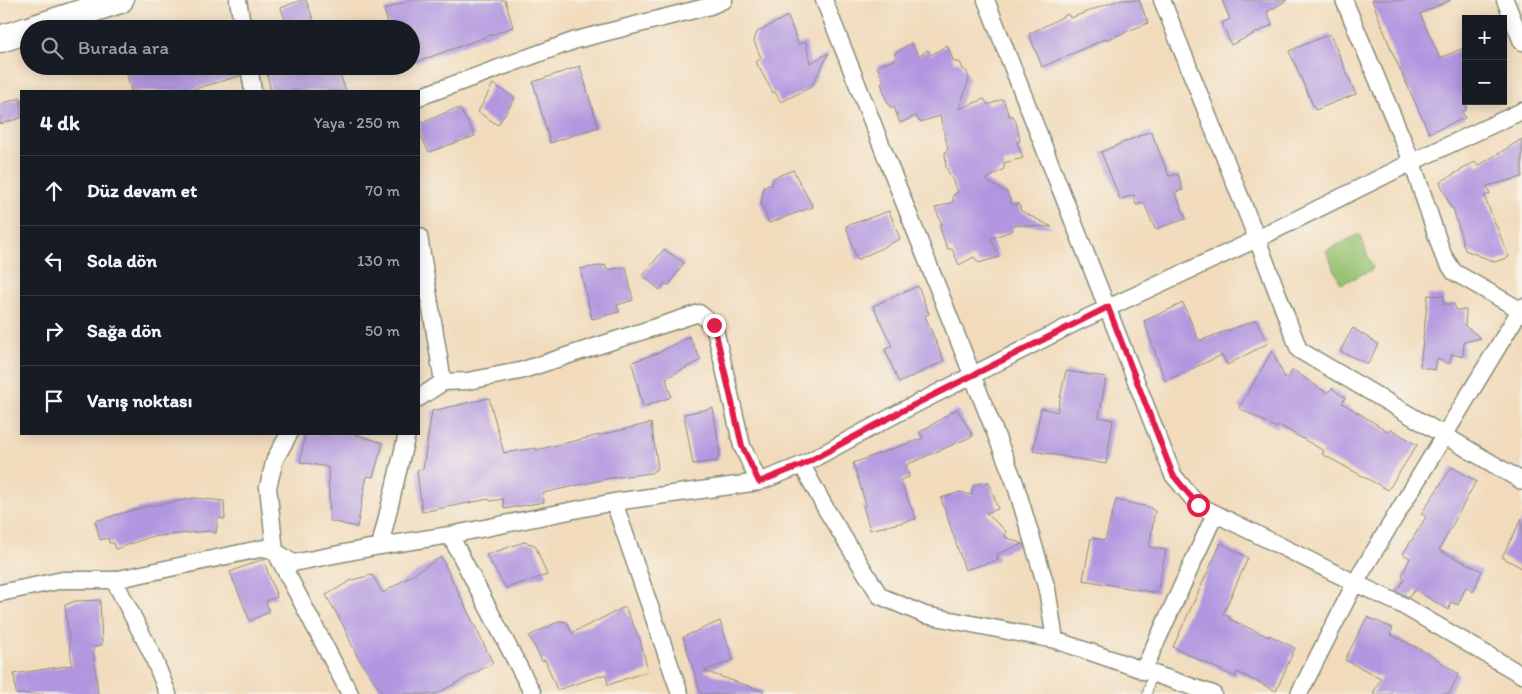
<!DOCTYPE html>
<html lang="tr">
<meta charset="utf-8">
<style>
:root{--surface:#171b24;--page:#20242c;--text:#f1f3f6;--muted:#9ea1a6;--line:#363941}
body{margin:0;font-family:Itim,sans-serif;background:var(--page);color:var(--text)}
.controls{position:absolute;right:15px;top:15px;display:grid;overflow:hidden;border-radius:0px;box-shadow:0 2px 12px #0003}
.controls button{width:45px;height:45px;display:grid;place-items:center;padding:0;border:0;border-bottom:1px solid var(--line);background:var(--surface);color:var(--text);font:25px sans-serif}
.stop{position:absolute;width:15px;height:15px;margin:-11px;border:4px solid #e11d48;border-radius:50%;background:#fff}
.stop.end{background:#e11d48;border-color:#fff;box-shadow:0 1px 5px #0008}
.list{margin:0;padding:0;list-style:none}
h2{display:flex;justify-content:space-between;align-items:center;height:65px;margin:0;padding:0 20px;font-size:21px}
h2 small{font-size:16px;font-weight:400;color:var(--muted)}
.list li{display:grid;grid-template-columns:32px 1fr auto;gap:15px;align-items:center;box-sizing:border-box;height:70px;padding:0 20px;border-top:1px solid var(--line)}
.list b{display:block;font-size:19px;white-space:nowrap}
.list em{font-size:16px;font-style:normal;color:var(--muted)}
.icon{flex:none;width:28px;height:28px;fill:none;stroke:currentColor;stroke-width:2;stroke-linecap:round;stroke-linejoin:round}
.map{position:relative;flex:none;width:1522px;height:694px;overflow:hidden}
.search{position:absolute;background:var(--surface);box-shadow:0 2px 12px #0003;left:20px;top:20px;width:400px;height:55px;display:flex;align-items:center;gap:12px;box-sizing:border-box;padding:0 18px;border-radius:28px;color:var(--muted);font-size:19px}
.panel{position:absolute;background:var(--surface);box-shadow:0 2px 12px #0003;left:20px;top:90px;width:400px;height:345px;border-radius:0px}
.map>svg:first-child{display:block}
.green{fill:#95c270;stroke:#5a8052}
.building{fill:#b297e0}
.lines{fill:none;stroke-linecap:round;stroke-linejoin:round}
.service-casing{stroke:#888c78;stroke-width:10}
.minor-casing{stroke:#888c78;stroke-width:19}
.trunk-casing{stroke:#888c78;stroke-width:29}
.service{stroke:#fff;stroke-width:8}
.minor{stroke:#fff;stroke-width:16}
.trunk{stroke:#fff;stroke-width:26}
.route{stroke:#e11d48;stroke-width:6}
</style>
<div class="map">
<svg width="1522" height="694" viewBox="0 0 1522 694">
<rect width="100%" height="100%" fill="#f7f3e8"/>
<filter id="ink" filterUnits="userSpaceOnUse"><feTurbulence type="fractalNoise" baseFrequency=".02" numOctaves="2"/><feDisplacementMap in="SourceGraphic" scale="10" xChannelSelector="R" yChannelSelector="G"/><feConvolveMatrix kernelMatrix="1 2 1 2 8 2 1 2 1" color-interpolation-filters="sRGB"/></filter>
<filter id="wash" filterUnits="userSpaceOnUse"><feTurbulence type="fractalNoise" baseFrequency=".0096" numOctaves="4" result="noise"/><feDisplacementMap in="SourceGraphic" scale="20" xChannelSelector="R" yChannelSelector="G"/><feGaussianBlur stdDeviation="1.12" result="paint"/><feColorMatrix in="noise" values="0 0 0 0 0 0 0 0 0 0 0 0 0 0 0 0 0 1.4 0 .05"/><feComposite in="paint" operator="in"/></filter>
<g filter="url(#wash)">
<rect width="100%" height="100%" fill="#f1dbbc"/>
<!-- green -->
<path class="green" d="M1359 234 1373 269 1341 284 1326 251Z"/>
<g id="blocks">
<!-- building -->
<path class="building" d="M301 0H306L317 29H288L281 8Z
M410 0H505L513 27 411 64V29H390L384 10Z
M1119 0H1139L1148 23 1106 40 1105 39 1042 67 1029 34 1068 14 1070 18Z
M1222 0H1287L1267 12 1272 25 1231 45 1222 23 1230 19Z
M1372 0H1451L1420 14 1440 58 1466 47V110L1462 111 1465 118 1429 133 1393 54Z
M788 16 798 44 806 42 810 63 829 53 811 87 781 102 775 92 773 93 756 62 761 58 754 41 757 32Z
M1330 34 1356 94 1315 110 1289 51Z
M911 43 919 56 928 50 931 55 947 45 954 62H960L963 69 967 72 969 79 959 109 984 99 988 105 1003 99 1009 116H1013L1016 122 1020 141 1017 142 1023 158 1004 163V169L985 180 1007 193 1012 204H1019L1021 211 1052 227 1013 225 1012 231 991 238 999 257 979 263 974 257 959 265 952 249H948L945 243 939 225 942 224 935 208 953 202V195L958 192 946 167 945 153 948 148 940 116 920 122 916 116 900 123 894 107H890L887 101 881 83 884 82 877 66 895 60V53Z
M125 66H239L240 76 187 91H131Z
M265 66H292L294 72 313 66H337L346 91H271Z
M580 66 598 127 550 143 533 82Z
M493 84 515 98 498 125 478 112Z
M21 98V118L0 124V104Z
M454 109H460L475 136 429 152 419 132V124Z
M1151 131 1169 176 1178 174 1183 190 1175 192 1186 219 1155 229 1144 203 1136 205 1134 195 1120 199 1101 152Z
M1522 139V177L1487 186 1490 194 1484 196 1509 257 1495 262 1465 250 1453 208H1451L1440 182 1475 162 1478 166Z
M793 170 813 207 769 223 761 203 764 186 772 185 773 178Z
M889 211 900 239 857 260 846 226Z
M664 249 684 263 669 285 664 284 660 290 643 276Z
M605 265 607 270 626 267 633 300 617 305 619 312 592 319 580 269Z
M918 286 929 314 925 316 944 361 899 383 885 349 892 346 873 306Z
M1428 295 1444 296 1443 304H1454L1456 310H1466L1465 326 1481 338 1464 342 1463 357 1452 354 1449 364 1437 359 1435 370 1420 367Z
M1183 303 1199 341 1256 320 1268 343 1227 365 1222 355 1165 381 1144 321Z
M1353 328 1378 344 1368 364 1340 351Z
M689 336 701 360 666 378 671 397 643 407 632 362 658 353Z
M1272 351 1286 380 1293 370 1327 393 1332 388 1345 398 1342 403 1389 432 1391 429 1417 445 1388 490 1322 454 1324 451 1279 425 1277 428 1239 408Z
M1066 371 1106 377 1099 417 1113 420 1106 464 1033 451 1041 408 1057 412Z
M489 398 504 453 536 448V450L651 423 658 468 651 473 611 478 543 493 544 502 504 509 503 499 490 501 489 499 422 512 417 470 423 469 432 411Z
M713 408 720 453 717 461 693 464 684 414Z
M957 409 973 436 906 465 909 477 900 480 916 519 870 530 863 506 866 505 853 463 923 438 920 432Z
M305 434H355L383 443 373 477 367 476 357 527 330 521 328 467 300 462Z
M1452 467 1476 481 1439 550 1482 571 1473 592 1466 587 1458 605 1450 602 1449 610 1415 590 1409 597 1396 591 1405 579 1402 576 1410 558 1403 554 1426 517 1421 514Z
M989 482 998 509 986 513 1006 531 1005 537 1023 544 997 554 998 560 965 570 941 498 960 492 971 495 974 484Z
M195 498 224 501 225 519 218 518 216 533 209 531 150 537 116 549 114 543H109L108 538 100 540 95 521 144 507Z
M1116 500 1149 507 1155 511 1149 547 1166 550 1157 593 1083 580 1091 538 1105 540Z
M1522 518V568L1502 557Z
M524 542 535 545 547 575 506 588 486 555Z
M1221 543 1248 558 1223 614 1230 617 1229 619 1269 637V635L1295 648 1276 691 1237 672 1235 677 1173 647Z
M441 557 493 663 436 694H383L357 656 343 625 326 595 352 580 372 575 383 593Z
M263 559 277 597 266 601 269 612 250 621 230 572Z
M100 600 102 645 93 647 98 694H16L14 674 72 665 65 605 75 601Z
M625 607 640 640 648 671 608 685 606 674 557 690 545 660 542 661 529 636 560 621 567 622 572 633Z
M1367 617 1393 628 1390 634 1427 653 1459 674 1449 694H1373L1381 678 1345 660Z
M720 621 733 660 704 671 763 691V694H701L683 637Z"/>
</g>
</g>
<g filter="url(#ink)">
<use href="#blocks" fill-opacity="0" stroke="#888c78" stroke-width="1"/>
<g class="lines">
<!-- service casing -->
<g class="service-casing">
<path id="service" d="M1147 694 1152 674"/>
</g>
<!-- minor casing -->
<g class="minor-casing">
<path id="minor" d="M238 0 243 29
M824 0 1015 483 1047 589 1055 640
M986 0 1173 475 1198 505 1355 583 1299 694
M1162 0 1257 239 1299 350 1522 481
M1344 0 1412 162 1443 255 1454 272 1522 311
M1505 0 1522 42
M249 66 253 91
M419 97 576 40 710 6 724 0
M419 236 443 382
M1522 307 1355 583 1402 605 1522 675
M419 398 443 382 468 381 520 371 699 313 714 325 742 446 759 482
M289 434 275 459 268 487 275 551 350 694
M802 465 827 511 880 596 925 615 1055 640 1213 694
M614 502 680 694
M450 535 533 694
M380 546 407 434
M114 580 152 654 168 694
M0 593 63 580H114L264 548 275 551 293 563 380 546 450 535 614 502 759 482 802 465 902 411 1073 324 1257 239 1412 162 1522 111
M1143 671 1215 514"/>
</g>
<!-- trunk casing -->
<g class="trunk-casing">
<path id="trunk" d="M32 29 120 0
M0 39 29 30"/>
</g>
<!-- service -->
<use href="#service" class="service"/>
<!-- minor -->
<use href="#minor" class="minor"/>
<!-- trunk -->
<use href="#trunk" class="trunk"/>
</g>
</g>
<g class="lines" filter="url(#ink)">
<!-- route -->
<path class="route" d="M714 325 742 446 759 482 802 465 902 411 1108 307 1173 475 1198 505"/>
</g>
</svg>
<div class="controls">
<button>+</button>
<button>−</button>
</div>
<div class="stop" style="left:1198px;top:505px"></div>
<div class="stop end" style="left:714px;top:325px"></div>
<div class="search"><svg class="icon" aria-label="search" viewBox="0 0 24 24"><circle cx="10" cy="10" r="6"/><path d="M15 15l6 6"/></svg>Burada ara</div>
<section class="panel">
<h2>4 dk<small>Yaya · 250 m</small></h2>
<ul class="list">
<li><svg class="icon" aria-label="ahead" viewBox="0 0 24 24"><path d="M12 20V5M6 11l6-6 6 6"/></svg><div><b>Düz devam et</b></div><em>70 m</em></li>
<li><svg class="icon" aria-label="left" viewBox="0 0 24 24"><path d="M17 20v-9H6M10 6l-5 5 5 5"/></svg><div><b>Sola dön</b></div><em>130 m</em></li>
<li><svg class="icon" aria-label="right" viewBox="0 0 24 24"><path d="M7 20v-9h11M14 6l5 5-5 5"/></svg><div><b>Sağa dön</b></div><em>50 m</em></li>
<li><svg class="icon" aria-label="arrive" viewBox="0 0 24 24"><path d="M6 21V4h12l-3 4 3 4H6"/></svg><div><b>Varış noktası</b></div></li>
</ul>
</section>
</div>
